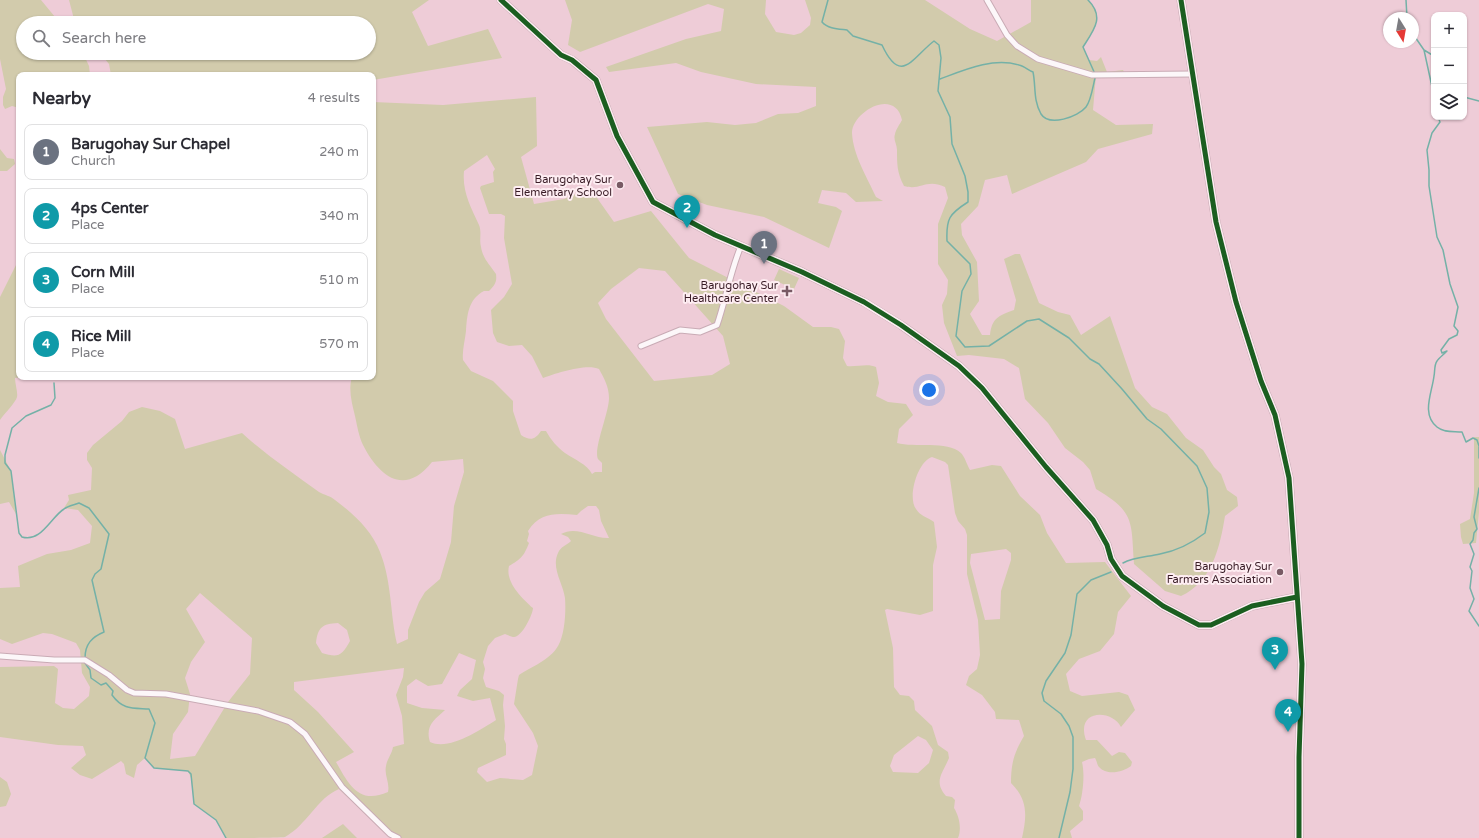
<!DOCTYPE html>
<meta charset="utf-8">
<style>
:root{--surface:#fff;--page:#f7f7f7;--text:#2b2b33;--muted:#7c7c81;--line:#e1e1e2;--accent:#0b8043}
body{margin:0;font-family:"Varela Round",sans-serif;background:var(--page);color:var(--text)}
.controls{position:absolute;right:12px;top:12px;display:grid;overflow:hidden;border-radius:8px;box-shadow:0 1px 3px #0004}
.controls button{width:36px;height:36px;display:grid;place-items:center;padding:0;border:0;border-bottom:1px solid var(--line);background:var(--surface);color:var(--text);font:20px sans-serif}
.compass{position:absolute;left:1383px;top:12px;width:36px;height:36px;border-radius:50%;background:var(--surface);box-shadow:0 1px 3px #0004;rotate:169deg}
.you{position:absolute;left:929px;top:390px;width:14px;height:14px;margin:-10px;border:3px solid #fff;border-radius:50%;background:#1a73e8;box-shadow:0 0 0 6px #1a73e833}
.badge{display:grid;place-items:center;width:26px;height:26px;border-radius:50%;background:var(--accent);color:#fff;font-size:13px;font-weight:700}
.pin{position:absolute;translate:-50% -33px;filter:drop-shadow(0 1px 2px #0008)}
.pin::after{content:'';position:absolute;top:21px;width:14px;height:12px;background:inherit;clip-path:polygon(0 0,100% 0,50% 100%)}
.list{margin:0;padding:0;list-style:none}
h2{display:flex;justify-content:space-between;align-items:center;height:52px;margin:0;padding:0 16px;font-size:17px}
h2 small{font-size:13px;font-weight:400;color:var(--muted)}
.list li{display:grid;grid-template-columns:26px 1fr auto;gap:12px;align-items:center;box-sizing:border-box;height:56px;margin:0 8px 8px;padding:0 8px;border:1px solid var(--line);border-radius:8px}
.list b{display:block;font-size:15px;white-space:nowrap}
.list p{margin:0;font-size:13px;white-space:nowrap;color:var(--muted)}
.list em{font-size:13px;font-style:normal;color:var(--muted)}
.icon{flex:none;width:22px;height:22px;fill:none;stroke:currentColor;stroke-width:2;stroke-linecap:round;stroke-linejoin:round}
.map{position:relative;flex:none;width:1479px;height:838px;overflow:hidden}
.search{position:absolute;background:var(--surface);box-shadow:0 1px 3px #0004;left:16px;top:16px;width:360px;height:44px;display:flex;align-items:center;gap:10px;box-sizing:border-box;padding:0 14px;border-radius:22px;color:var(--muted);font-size:15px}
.panel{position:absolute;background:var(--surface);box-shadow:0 1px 3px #0004;left:16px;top:72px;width:360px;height:308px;border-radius:8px}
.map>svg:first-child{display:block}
.green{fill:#d2cbac;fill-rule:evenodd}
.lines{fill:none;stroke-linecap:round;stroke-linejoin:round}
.stream{stroke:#74b1a7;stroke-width:1.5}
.street-casing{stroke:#c9abb5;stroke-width:7}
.secondary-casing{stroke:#c9abb5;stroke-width:9}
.street{stroke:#fcf7f9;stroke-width:5}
.secondary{stroke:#fcf7f9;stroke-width:7}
.cycleway-casing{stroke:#feedf2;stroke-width:8}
.cycleway{stroke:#1b5e20;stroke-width:5}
.poi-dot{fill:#785a64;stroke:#feedf2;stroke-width:1.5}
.labels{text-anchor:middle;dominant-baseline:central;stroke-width:4;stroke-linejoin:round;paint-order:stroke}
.poi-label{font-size:11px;fill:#391c26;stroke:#feedf2;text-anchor:end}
</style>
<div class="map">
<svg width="1479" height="838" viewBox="0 0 1479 838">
<rect width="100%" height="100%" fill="#eeccd7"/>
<!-- green -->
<path class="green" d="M0 0H41L60 23H23V53H83L89 66 90 75H19V108L12 106 5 109 3 105V97L6 89 0 59Z
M69 0H429L412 12 428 46 488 29 502 58 373 80V75H111L109 64 100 53H369V23H75Z
M565 0H766L765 14 776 32 794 35 801 33 810 25 811 18 805 0H925L970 29 997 41 1031 22V0H1088C1105 17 1094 30 1083 47L1089 60 1097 61 1101 57 1107 72 1123 70 1126 75H1096L1093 110 1116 125 1153 124 1152 134 1098 149 1086 162 1012 194 1007 175 985 180 978 206 961 224 962 235 977 262 979 301 970 314 982 335H990C992 318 998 316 1014 310L1016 300 1004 259 1015 254H1020L1039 303 1058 312 1070 315 1081 335 1110 316 1135 388 1152 407 1167 414 1186 438 1203 450 1214 467 1221 474 1227 490 1237 497 1238 506 1225 516C1220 547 1212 582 1181 596L1165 591 1134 564C1131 521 1135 512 1096 489L1090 470 1083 462 1065 448 1048 423 1025 399 1019 368 1004 359 969 355 957 356 944 323 942 305 947 294 948 280 938 264V224L948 198 945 187C926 178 921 191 904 186 897 173 897 164 897 150 897 144 893 140 895 134 896 129 900 124 902 120 895 87 852 112 852 133 853 155 867 177 876 197L883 201 856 202 846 193 822 190 818 203 836 207 842 211 829 248 764 217 707 205 678 194 647 127 707 122 735 125 756 123 778 114 798 113 816 106V87L756 84 701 72 676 63 609 72 606 67 686 39 721 31 724 9 708 4 580 52 568 45 572 20Z
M536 97 537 146 521 157 534 204 564 199 590 188 614 222 651 211 689 258 784 306 813 327H831L839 329 845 341 843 358 847 366C857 367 868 363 876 367L879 383 876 396 888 402 906 404 913 415 899 429 897 443C914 448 947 440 961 453 965 457 967 465 970 470L992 465 1001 466 1020 496 1040 515 1047 533 1066 563 1105 562 1131 596 1118 612 1114 634 1100 651 1079 659 1066 674 1070 691 1082 696 1119 692 1128 695 1135 710 1121 727C1112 709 1075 709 1086 740H1097L1112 756 1119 752 1125 753 1132 762 1131 766C1123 772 1107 776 1099 767 1097 765 1097 761 1095 758L1089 759 1082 762C1085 774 1083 795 1079 806L1083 811V820L1070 831 1072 838H1022C1027 816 1028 800 1011 783 1011 763 1014 753 1024 736L1019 720 996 719 995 712 982 695 966 685 969 676 977 669 980 655 978 620 967 574V535L965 529 958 521 955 513 948 465 945 462 932 457C918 461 907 497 916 509 920 516 927 517 934 522L937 547 933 565V611L920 615 887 609 885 610 893 648 894 687 900 695 909 696 914 701 915 710 932 726 938 745 948 752 949 758C943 773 933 781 946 796L952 797 955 800 954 808C959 816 962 828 958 838H391L339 789C317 798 307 825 285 837 278 838 236 838 226 838L216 820 194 804 191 778 188 771 154 768 145 758 137 765 134 778 126 774 124 764 121 761 92 779 80 775 71 768 86 755 83 746 58 745 0 737V667L54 666 58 669 55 703 63 708 74 709 89 696 90 687 82 673 80 650 76 643 52 634 43 633 12 644 0 639V588L20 587 18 566 47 554 71 550 90 543 92 526 78 510 64 508 69 500 68 495 91 490 92 468 87 460V453L93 445 122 421 129 412 142 407 160 411 175 419 185 449 242 433C266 455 293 473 319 492 324 495 331 496 335 500 354 514 372 531 380 552 392 582 390 614 397 644L408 639V630L419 602 425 592 440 579 451 542 454 506 464 472 463 459 432 462C405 496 380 478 363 445 359 437 357 425 355 416 352 403 348 390 352 377H373V102L443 105ZM487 155 495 169 493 172 494 182 481 186 480 188 489 214H501L505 216 504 238 512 284 504 297 491 310 493 333 497 342 509 346 522 345 532 356 543 378C556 373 587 363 599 369 604 378 609 387 609 398 609 413 593 449 598 459 599 460 601 462 602 463V472H595L592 474C587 464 575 460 565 453 557 447 551 440 546 431H541C535 440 530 441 521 435L513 411V401L493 381 471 371 463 360C462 350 465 341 466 331 467 316 468 299 484 291H489C495 285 497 282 496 274 490 265 483 259 481 247 479 240 482 232 479 225 471 207 462 192 464 171ZM639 268 665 271 723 336 730 364 712 375 654 381 606 319 598 303 611 289ZM588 506H596L599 510 601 521 609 538C593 539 577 525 561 534L568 537 571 541C567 545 560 547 558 553 551 568 563 583 565 598 566 611 565 634 558 646 550 660 531 667 519 675L518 679 514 704 533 733 538 746 532 775 523 780 500 778 487 782 477 772 478 768 506 755V744L504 739 505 726 503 705 504 695 499 691 486 687 483 678 485 669 483 662 488 646 495 638 505 634C508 635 512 637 514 637 522 637 533 614 533 608 522 598 505 582 509 566 521 559 524 556 529 543L527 541 529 534 528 531C540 512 557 513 577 515L581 511ZM1006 549 1011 553V560L1001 591 1000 619 985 620 970 563 971 554ZM200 593 252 638 250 674 228 702 195 756 170 759 173 734 188 712 190 694 185 678 191 662 205 642 186 609ZM338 623 347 630 350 641C342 656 338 658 322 653L316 643C318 627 322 624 338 623ZM459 653 476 660 472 679 460 690 457 696 473 701 490 698 496 720C480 730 449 751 430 742 425 726 434 720 445 710L422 708 407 703V686L416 679 428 686 442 684ZM404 668 403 677 396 695 402 716 404 744 393 747C392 754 387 759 386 766 384 775 390 783 388 792 359 805 349 785 336 762L354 752 318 712 294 690V682ZM918 736 926 740 933 750 929 763 918 773 893 772 890 766 894 755Z
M0 149 7 158 14 159 15 164 7 171H0Z
M19 259V377H23L15 378C15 384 18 392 17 397 16 402 4 414 0 420V297Z
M779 269 799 278 794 289 774 280Z
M1474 437H1479V512L1476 543 1463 544 1461 537 1460 524 1470 519 1474 493Z
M0 450 11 471 16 514 9 502 0 504Z
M0 777 7 782 11 794 6 806 0 807Z
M343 824 357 838H322Z"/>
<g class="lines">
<!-- stream -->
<path class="stream" d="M828 0 822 22C828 29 839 29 847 30L853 36 882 45C901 86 912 58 934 41L939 45 941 58 938 91 950 117 952 144 965 176 968 192V202C949 214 946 219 947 241L970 264 971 274 962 291 956 336 965 347 989 346 1027 321 1039 319 1069 338 1090 359 1099 364 1122 389 1147 419 1161 429 1197 466 1207 488 1209 512 1205 533C1192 543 1176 551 1160 554 1148 557 1134 557 1123 563
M1088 0C1105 17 1094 30 1083 47L1095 74
M1406 0 1407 18
M1413 34 1424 50 1434 96
M1424 50 1434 56
M940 79C964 70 993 57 1019 65 1024 66 1028 70 1033 72 1036 86 1033 100 1041 114 1049 127 1078 117 1086 107 1091 101 1093 86 1095 78
M1464 97 1479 101
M1438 117 1440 122 1432 133 1427 150 1429 170V186L1437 237 1443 250 1450 284 1458 307 1454 326 1458 331 1457 335 1449 339 1441 350 1442 353 1447 351
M1446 352C1443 355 1439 358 1437 361 1434 365 1435 372 1434 376 1432 393 1421 414 1437 427 1444 433 1454 431 1462 432L1466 442 1473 438 1477 440 1479 446
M54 383 55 398 51 405 26 416 12 428 5 455V463L11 471 19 533 22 537C41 543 51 517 64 509 68 506 74 505 79 503L89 508 109 534 101 569 95 574 92 580 104 632C92 637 85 644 85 658
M1479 447V458
M1479 488 1474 517 1477 529 1474 533 1473 540 1470 544 1474 554 1470 567 1472 571 1470 588 1474 599 1469 611 1479 626
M85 663 90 670 91 678 101 685 106 683 113 691 112 695C123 710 132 708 149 709L155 723 145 758 154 768 188 771 191 774 194 804 216 820 226 838
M1059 838 1070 792 1073 769V737L1069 726 1061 714 1044 701 1042 693 1046 681 1065 653 1071 635 1077 594 1091 580 1111 572"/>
<!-- street casing -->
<g class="street-casing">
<path id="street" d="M987 0 1007 35 1017 46 1038 59 1092 75 1192 74
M641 346 680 330 700 332 717 325C726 299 730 272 741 246
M0 656 54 660H85L109 675 127 690 134 693 166 694 258 711 290 722 305 734 342 787 390 834 398 838"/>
</g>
<!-- secondary casing -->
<g class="secondary-casing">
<path id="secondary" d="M501 0 561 55 572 60 596 80 617 136 653 202 715 235 802 272 864 302 901 325 959 366 982 388 1046 467 1093 520 1107 545 1111 559 1122 576 1163 606 1199 625H1211L1252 606 1297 597
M1181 0 1216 222 1236 302 1261 381 1275 415 1289 478 1302 664 1299 757V838"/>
</g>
<!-- street -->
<use href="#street" class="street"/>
<!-- secondary -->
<use href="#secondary" class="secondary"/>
<!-- cycleway casing -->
<g class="cycleway-casing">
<path id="cycleway" d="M501 0 561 55 572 60 596 80 617 136 653 202 715 235 802 272 864 302 901 325 959 366 982 388 1046 467 1093 520 1107 545 1111 559 1122 576 1163 606 1199 625H1211L1252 606 1297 597
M1181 0 1216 222 1236 302 1261 381 1275 415 1289 478 1302 664 1299 757V838"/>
</g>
<!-- cycleway -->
<use href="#cycleway" class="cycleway"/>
</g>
<!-- markers -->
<g class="poi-dot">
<circle cx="620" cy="185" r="4"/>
<path d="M785 285h4v4h4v4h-4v4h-4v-4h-4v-4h4z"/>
<circle cx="1280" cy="572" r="4"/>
</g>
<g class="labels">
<!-- poi labels -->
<g class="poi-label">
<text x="612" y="179">Barugohay Sur<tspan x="612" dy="13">Elementary School</tspan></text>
<text x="778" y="285">Barugohay Sur<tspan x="778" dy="13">Healthcare Center</tspan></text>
<text x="1272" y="566">Barugohay Sur<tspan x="1272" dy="13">Farmers Association</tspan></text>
</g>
</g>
</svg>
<div class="controls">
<button>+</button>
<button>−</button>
<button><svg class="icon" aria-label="layers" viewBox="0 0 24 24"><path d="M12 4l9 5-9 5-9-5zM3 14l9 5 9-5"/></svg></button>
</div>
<svg class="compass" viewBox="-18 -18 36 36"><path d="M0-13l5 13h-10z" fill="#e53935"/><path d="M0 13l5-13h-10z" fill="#7c7c81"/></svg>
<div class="you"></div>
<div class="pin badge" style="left:764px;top:264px;background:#6b7280">1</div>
<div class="pin badge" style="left:687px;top:228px;background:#0f9aa8">2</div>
<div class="pin badge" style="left:1275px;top:670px;background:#0f9aa8">3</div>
<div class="pin badge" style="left:1288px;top:732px;background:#0f9aa8">4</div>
<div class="search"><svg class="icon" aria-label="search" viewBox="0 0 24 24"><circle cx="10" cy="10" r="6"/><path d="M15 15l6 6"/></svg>Search here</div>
<section class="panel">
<h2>Nearby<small>4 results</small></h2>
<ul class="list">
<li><span class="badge" style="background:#6b7280">1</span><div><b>Barugohay Sur Chapel</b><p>Church</p></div><em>240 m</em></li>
<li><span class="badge" style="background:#0f9aa8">2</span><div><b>4ps Center</b><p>Place</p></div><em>340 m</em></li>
<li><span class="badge" style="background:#0f9aa8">3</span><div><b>Corn Mill</b><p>Place</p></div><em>510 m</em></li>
<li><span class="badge" style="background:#0f9aa8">4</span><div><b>Rice Mill</b><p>Place</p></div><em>570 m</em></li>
</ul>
</section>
</div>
